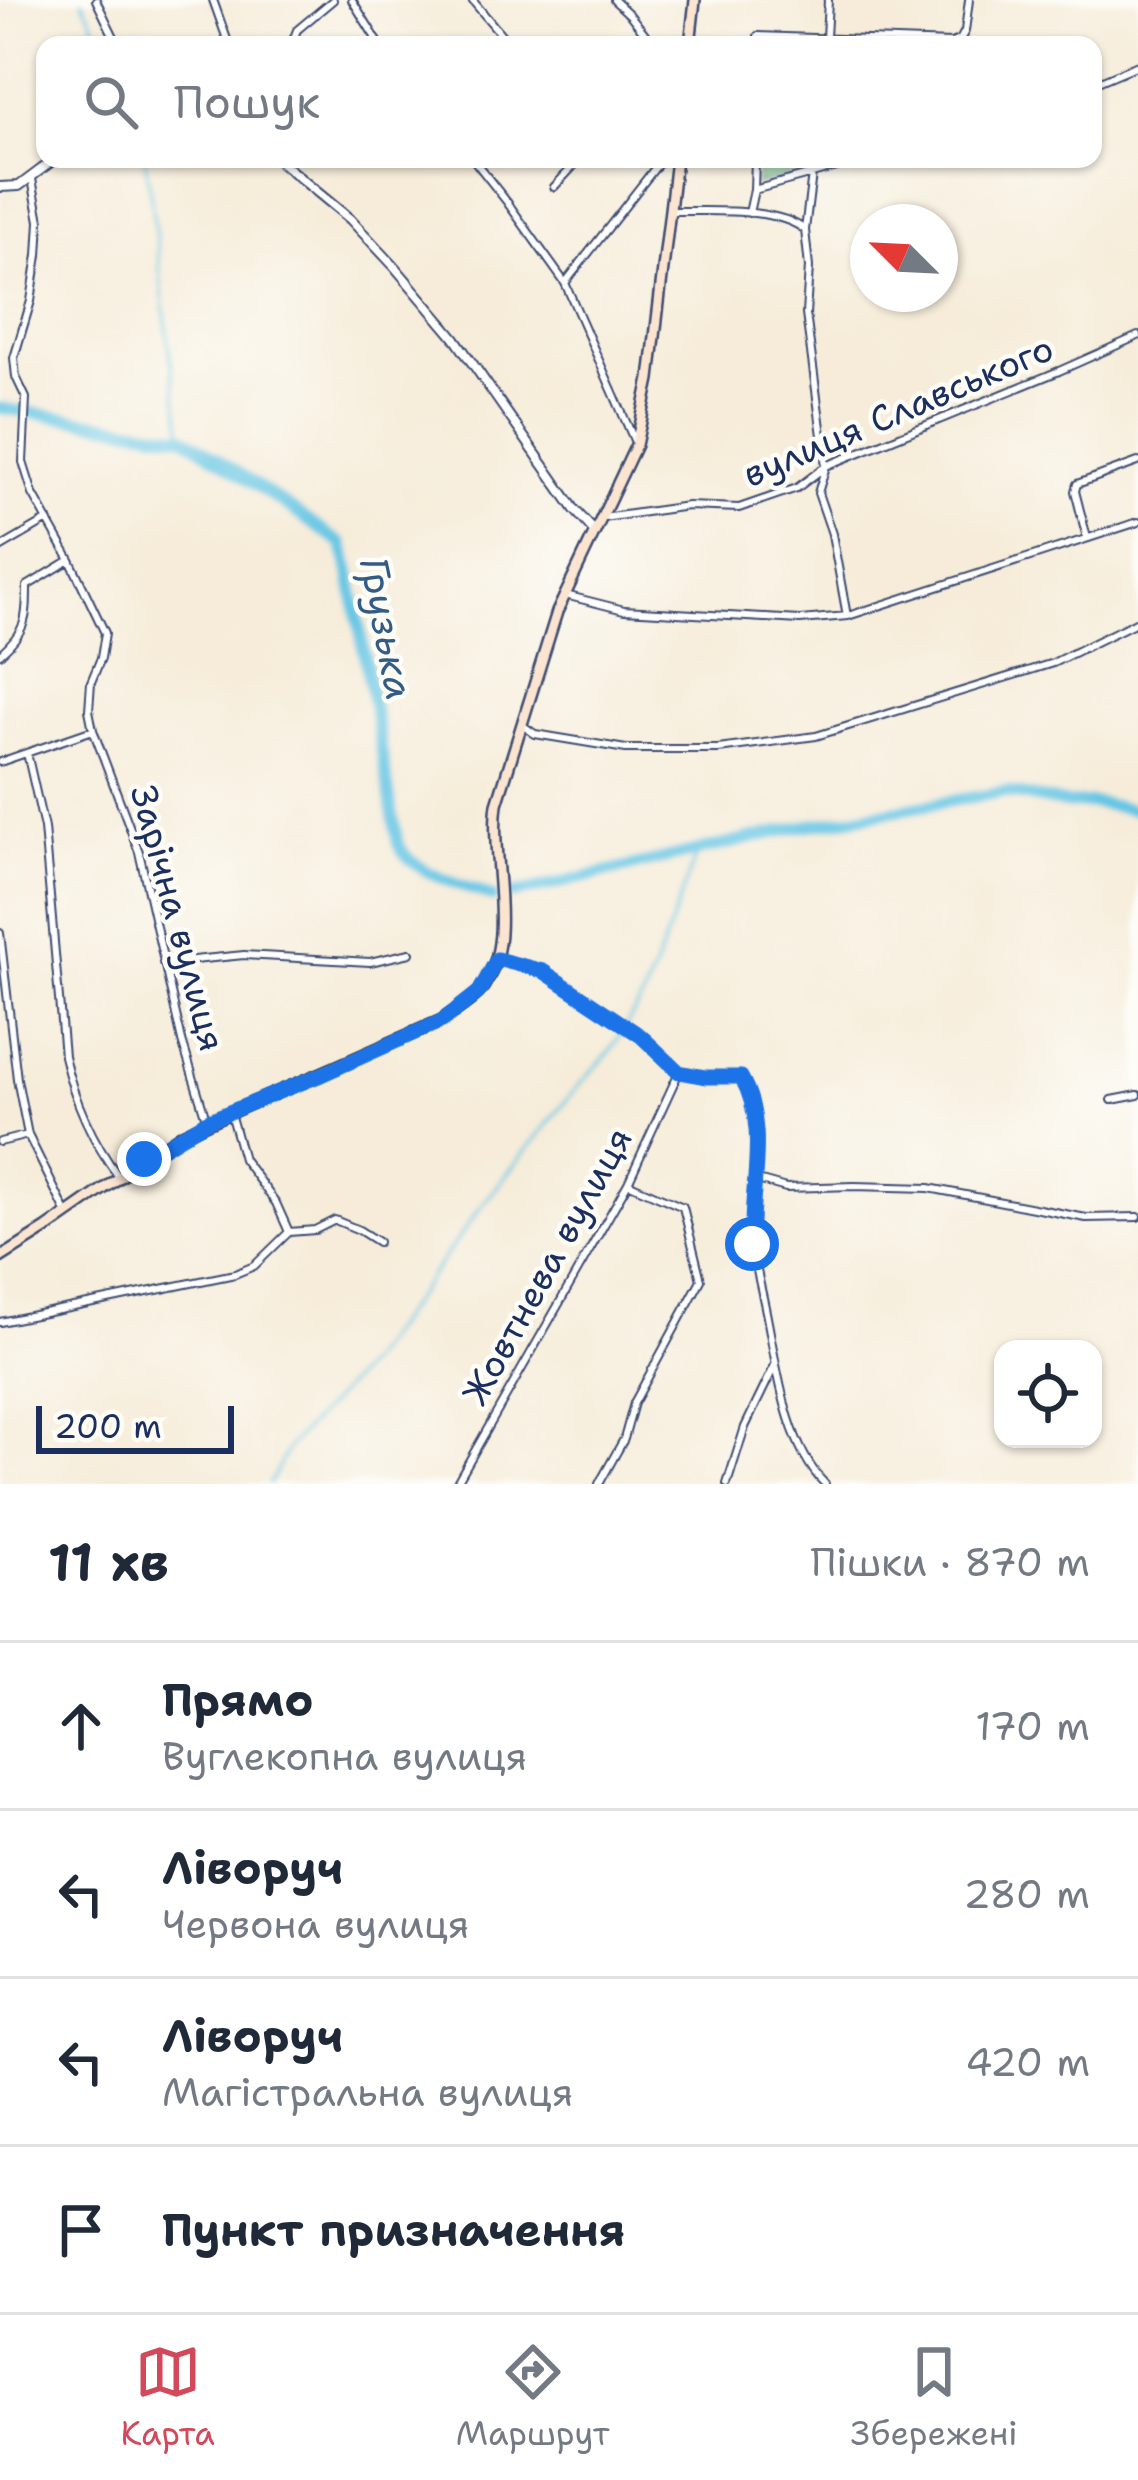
<!DOCTYPE html>
<html lang="uk">
<meta charset="utf-8">
<style>
:root{--surface:#fff;--page:#f2f2f3;--text:#1f2937;--muted:#747a83;--line:#e0e1e3;--accent:#d1495b}
body{margin:0;font-family:"Shantell Sans",sans-serif;background:var(--page);color:var(--text)}
.controls{position:absolute;right:36px;bottom:36px;display:grid;overflow:hidden;border-radius:24px;box-shadow:0 3px 9px #0004}
.controls button{width:108px;height:108px;display:grid;place-items:center;padding:0;border:0;border-bottom:3px solid var(--line);background:var(--surface);color:var(--text);font:60px sans-serif}
.compass{position:absolute;left:850px;top:204px;width:108px;height:108px;border-radius:50%;background:var(--surface);box-shadow:0 3px 9px #0004;rotate:294deg}
.scale{position:absolute;left:36px;bottom:30px;width:198px;box-sizing:border-box;padding-left:12px;border:6px solid #1b2f5e;border-top:0;font-size:33px;line-height:42px;white-space:nowrap;color:#1b2f5e;-webkit-text-stroke:9px #fdfcf7;paint-order:stroke}
.stop{position:absolute;width:36px;height:36px;margin:-27px;border:9px solid #1a73e8;border-radius:50%;background:#fff}
.stop.end{background:#1a73e8;border-color:#fff;box-shadow:0 3px 12px #0008}
.list{margin:0;padding:0;list-style:none}
h2{display:flex;justify-content:space-between;align-items:center;height:156px;margin:0;padding:0 48px;font-size:51px}
h2 small{font-size:39px;font-weight:400;color:var(--muted)}
.list li{display:grid;grid-template-columns:78px 1fr auto;gap:36px;align-items:center;box-sizing:border-box;height:168px;padding:0 48px;border-top:3px solid var(--line)}
.list b{display:block;font-size:45px;white-space:nowrap}
.list p{margin:0;font-size:39px;white-space:nowrap;color:var(--muted)}
.list em{font-size:39px;font-style:normal;color:var(--muted)}
.icon{flex:none;width:66px;height:66px;fill:none;stroke:currentColor;stroke-width:2;stroke-linecap:round;stroke-linejoin:round}
.map{position:relative;flex:none;width:1138px;height:1484px;overflow:hidden}
.search{position:absolute;background:var(--surface);box-shadow:0 3px 9px #0004;left:36px;right:36px;top:36px;height:132px;display:flex;align-items:center;gap:30px;box-sizing:border-box;padding:0 42px;border-radius:24px;color:var(--muted);font-size:45px}
.sheet{height:828px;background:var(--surface)}
nav{display:flex;justify-content:space-around;align-items:center;box-sizing:border-box;height:168px;border-top:3px solid var(--line);background:var(--surface);font-size:33px;color:var(--muted)}
nav a{display:grid;justify-items:center;gap:6px}
nav .on{color:var(--accent)}
.map>svg:first-child{display:block}
.green{fill:#79cd90;stroke:#4a7e77;stroke-width:3}
.lines{fill:none;stroke-linecap:round;stroke-linejoin:round}
.stream{stroke:#66c6e4;stroke-width:3}
.river{stroke:#66c6e4;stroke-width:12}
.minor-casing{stroke:#3c4b70;stroke-width:10}
.tertiary-casing{stroke:#3c4b70;stroke-width:12}
.secondary-casing{stroke:#3c4b70;stroke-width:14}
.minor{stroke:#fff;stroke-width:6}
.tertiary{stroke:#fff;stroke-width:8}
.secondary{stroke:#fce5d0;stroke-width:9}
.route{stroke:#1a73e8;stroke-width:15}
.labels{text-anchor:middle;dominant-baseline:central;stroke-width:9;stroke-linejoin:round;paint-order:stroke}
.street-label{font-size:36px;fill:#1b2f5e;stroke:#fdfcf7}
.water-label{font-size:39px;font-style:italic;fill:#325c86;stroke:#fdfcf7}
</style>
<div class="map">
<svg width="1138" height="1484" viewBox="0 0 1138 1484">
<rect width="100%" height="100%" fill="#fdfcf7"/>
<filter id="ink" filterUnits="userSpaceOnUse"><feTurbulence type="fractalNoise" baseFrequency=".00833" numOctaves="2"/><feDisplacementMap in="SourceGraphic" scale="24" xChannelSelector="R" yChannelSelector="G"/><feConvolveMatrix kernelMatrix="1 2 1 2 8 2 1 2 1" color-interpolation-filters="sRGB"/></filter>
<filter id="wash" filterUnits="userSpaceOnUse"><feTurbulence type="fractalNoise" baseFrequency=".004" numOctaves="4" result="noise"/><feDisplacementMap in="SourceGraphic" scale="48" xChannelSelector="R" yChannelSelector="G"/><feGaussianBlur stdDeviation="2.7" result="paint"/><feColorMatrix in="noise" values="0 0 0 0 0 0 0 0 0 0 0 0 0 0 0 0 0 1.4 0 .05"/><feComposite in="paint" operator="in"/></filter>
<g filter="url(#wash)">
<rect width="100%" height="100%" fill="#f6ecd9"/>
<!-- green -->
<path class="green" d="M757 159H838L841 161 756 185Z"/>
<g class="lines">
<!-- stream -->
<path class="stream" d="M82 0 105 45
M145 159C160 251 165 344 184 436
M269 1484 289 1446 364 1367 487 1199 579 1085 609 1053 644 996 698 850"/>
<!-- river -->
<path class="river" d="M0 408 184 436 342 544 348 562 398 844C415 875 461 884 492 897
M514 894 804 826 1004 792 1068 804 1094 803 1138 810"/>
</g>
</g>
<g filter="url(#ink)">
<g class="lines">
<!-- minor casing -->
<g class="minor-casing">
<path id="minor" d="M96 0 118 45
M213 0 229 45
M352 0 380 45
M472 0 510 45
M614 0 630 15 654 45
M758 36 951 43 960 40 965 31 969 0
M826 38 828 0
M291 45 297 30 333 0
M1093 84 1138 65
M473 159 507 202 565 283 634 440
M32 179 40 221 38 255 31 301 14 358 16 377 26 398 23 462 33 494 70 560 105 633 101 658 91 682 89 710 93 730 139 852 182 1041 207 1122
M554 187 580 159
M754 190 755 159
M671 211C708 212 775 206 805 230L809 267 806 314 826 466 818 493 832 534 847 616
M749 213 754 190 866 159
M805 230 812 174
M565 283 662 159
M603 518 688 506 739 508 797 488 826 466 1059 371 1138 336
M1087 538 1075 491 1077 484 1138 462
M0 548 48 520
M565 595 624 610 800 620 848 616 1138 522
M0 654C26 631 27 620 27 586L70 560
M522 725 535 734 626 749H718L816 736 1053 663 1138 621
M27 753 44 828 64 1056C74 1100 92 1141 119 1177
M0 762 93 730
M0 933 17 1079 28 1135 67 1214
M497 959 543 971 641 1037 679 1072 706 1077H741C769 1124 751 1172 751 1221 751 1252 760 1282 766 1312 777 1366 785 1444 825 1484
M163 963 244 955 370 962 410 953
M1112 1100 1138 1095
M230 1113 243 1159 276 1203 289 1232
M0 1142 28 1135
M754 1179 786 1188 854 1186 929 1188 1086 1218 1138 1217
M0 1322 235 1274 254 1266 289 1232 315 1230 335 1220 359 1230 378 1242
M456 1484 628 1183 679 1072
M599 1484 624 1439 634 1403 701 1280 683 1207 630 1184
M727 1484 745 1427 775 1365"/>
</g>
<!-- tertiary casing -->
<g class="tertiary-casing">
<path id="tertiary" d="M277 159 350 219 394 266 454 337 575 510 595 532
M0 187 19 186 55 159"/>
</g>
<!-- secondary casing -->
<g class="secondary-casing">
<path id="secondary" d="M690 45 695 0
M0 1258 46 1229 182 1134 442 1020C454 1011 470 1003 480 991 519 943 489 861 497 804L557 612 636 445 650 379 676 159"/>
</g>
<!-- minor -->
<use href="#minor" class="minor"/>
<!-- tertiary -->
<use href="#tertiary" class="tertiary"/>
<!-- secondary -->
<use href="#secondary" class="secondary"/>
</g>
</g>
<g class="lines" filter="url(#ink)">
<!-- route -->
<path class="route" d="M144 1159 207 1121 321 1075 442 1021 479 992 497 959 543 971 641 1036 679 1072 706 1077H741C770 1127 749 1189 752 1244"/>
</g>
<g class="labels">
<!-- street labels -->
<g class="street-label">
<text transform="translate(898 411) rotate(-23)">вулиця Славського</text>
<text transform="translate(178 918) rotate(75)">Зарічна вулиця</text>
<text transform="translate(547 1266) rotate(-61)">Жовтнева вулиця</text>
</g>
<!-- water labels -->
<g class="water-label">
<text transform="translate(387 628) rotate(79)">Грузька</text>
</g>
</g>
</svg>
<div class="controls">
<button><svg class="icon" aria-label="locate" viewBox="0 0 24 24"><circle cx="12" cy="12" r="6"/><path d="M12 2v4M12 18v4M2 12h4M18 12h4"/></svg></button>
</div>
<svg class="compass" viewBox="-18 -18 36 36"><path d="M0-13l5 13h-10z" fill="#e53935"/><path d="M0 13l5-13h-10z" fill="#747a83"/></svg>
<div class="scale">200 m</div>
<div class="stop" style="left:752px;top:1244px"></div>
<div class="stop end" style="left:144px;top:1159px"></div>
<div class="search"><svg class="icon" aria-label="search" viewBox="0 0 24 24"><circle cx="10" cy="10" r="6"/><path d="M15 15l6 6"/></svg>Пошук</div>
</div>
<section class="sheet">
<h2>11 хв<small>Пішки · 870 m</small></h2>
<ul class="list">
<li><svg class="icon" aria-label="ahead" viewBox="0 0 24 24"><path d="M12 20V5M6 11l6-6 6 6"/></svg><div><b>Прямо</b><p>Вуглекопна вулиця</p></div><em>170 m</em></li>
<li><svg class="icon" aria-label="left" viewBox="0 0 24 24"><path d="M17 20v-9H6M10 6l-5 5 5 5"/></svg><div><b>Ліворуч</b><p>Червона вулиця</p></div><em>280 m</em></li>
<li><svg class="icon" aria-label="left" viewBox="0 0 24 24"><path d="M17 20v-9H6M10 6l-5 5 5 5"/></svg><div><b>Ліворуч</b><p>Магістральна вулиця</p></div><em>420 m</em></li>
<li><svg class="icon" aria-label="arrive" viewBox="0 0 24 24"><path d="M6 21V4h12l-3 4 3 4H6"/></svg><div><b>Пункт призначення</b></div></li>
</ul>
</section>
<nav>
<a class="on"><svg class="icon" aria-label="map" viewBox="0 0 24 24"><path d="M3 6l6-2 6 2 6-2v14l-6 2-6-2-6 2zM9 4v14M15 6v14"/></svg>Карта</a>
<a><svg class="icon" aria-label="directions" viewBox="0 0 24 24"><path d="M12 3l9 9-9 9-9-9zM9 14v-3h6M13 9l2 2-2 2"/></svg>Маршрут</a>
<a><svg class="icon" aria-label="saved" viewBox="0 0 24 24"><path d="M7 4h10v16l-5-4-5 4z"/></svg>Збережені</a>
</nav>
